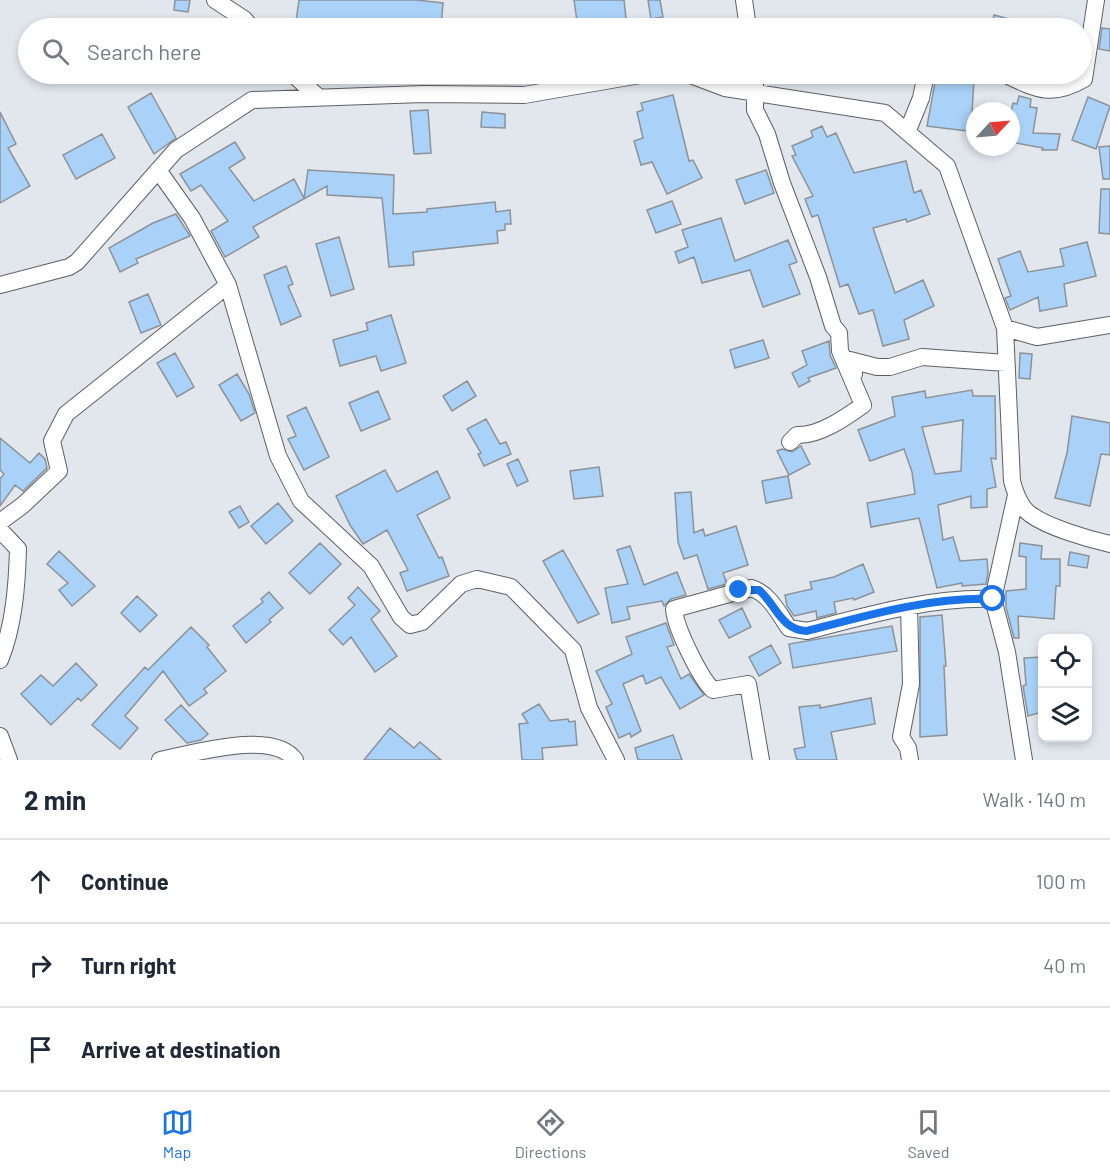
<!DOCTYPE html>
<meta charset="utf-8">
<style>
:root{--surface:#fff;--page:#f6f6f7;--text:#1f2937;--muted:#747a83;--line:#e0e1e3;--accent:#1a73e8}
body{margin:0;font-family:Barlow,sans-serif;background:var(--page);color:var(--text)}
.controls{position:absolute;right:18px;bottom:18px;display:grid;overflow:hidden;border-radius:12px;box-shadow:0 3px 9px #0003}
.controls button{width:54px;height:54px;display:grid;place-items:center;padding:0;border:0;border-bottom:2px solid var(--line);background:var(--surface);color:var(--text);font:30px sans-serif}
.compass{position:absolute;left:966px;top:102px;width:54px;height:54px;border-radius:50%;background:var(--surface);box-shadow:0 3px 9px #0003;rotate:64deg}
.stop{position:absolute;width:18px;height:18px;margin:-14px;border:4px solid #1a73e8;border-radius:50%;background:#fff}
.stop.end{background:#1a73e8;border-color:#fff;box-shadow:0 2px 6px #0008}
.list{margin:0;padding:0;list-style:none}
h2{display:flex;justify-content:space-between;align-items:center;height:78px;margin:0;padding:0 24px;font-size:26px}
h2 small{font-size:20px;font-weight:400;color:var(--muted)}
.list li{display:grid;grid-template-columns:39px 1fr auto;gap:18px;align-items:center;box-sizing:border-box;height:84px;padding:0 24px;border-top:2px solid var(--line)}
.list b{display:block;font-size:22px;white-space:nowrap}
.list em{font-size:20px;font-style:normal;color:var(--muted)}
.icon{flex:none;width:33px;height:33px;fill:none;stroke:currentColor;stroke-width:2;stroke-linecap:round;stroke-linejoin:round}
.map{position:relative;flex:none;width:1110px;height:760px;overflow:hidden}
.search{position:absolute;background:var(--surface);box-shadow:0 3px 9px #0003;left:18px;right:18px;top:18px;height:66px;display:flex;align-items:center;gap:15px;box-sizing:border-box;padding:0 21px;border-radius:33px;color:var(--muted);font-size:22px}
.sheet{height:330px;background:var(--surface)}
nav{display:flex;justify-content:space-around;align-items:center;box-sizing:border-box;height:84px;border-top:2px solid var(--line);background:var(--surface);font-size:16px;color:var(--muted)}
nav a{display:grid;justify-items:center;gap:3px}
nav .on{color:var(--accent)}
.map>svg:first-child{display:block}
.building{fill:#aad2f9;stroke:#8c9298;stroke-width:1.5;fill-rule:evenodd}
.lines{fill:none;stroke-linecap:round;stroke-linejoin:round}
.minor-casing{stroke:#5b6065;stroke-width:18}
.minor{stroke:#fff;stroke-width:16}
.route{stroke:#1a73e8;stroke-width:8}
</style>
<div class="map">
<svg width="1110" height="760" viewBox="0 0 1110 760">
<rect width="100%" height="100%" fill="#e1e7ed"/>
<!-- building -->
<path class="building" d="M175 0H190L188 12 174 10Z
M299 0H416L443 3 441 28H295Z
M574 0H624L627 28H578Z
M648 0H660L663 17 651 19Z
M994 15 1033 25 1032 28H991Z
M1102 28 1110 29V51L1099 49Z
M936 77 974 79 972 113 975 114V132L927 126Z
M151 93 176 138 154 154 128 107Z
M673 95 689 161 693 160 702 178 667 194 652 162 641 165 634 141 643 138 637 112 643 110 641 103Z
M1019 96 1031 99 1030 107 1037 108 1033 133 1060 134 1057 150H1042L1043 148 1011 142V112L1013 103 1017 104Z
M1088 97 1110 106 1096 149 1072 140Z
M428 110 431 153 414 154 410 111Z
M0 112 16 144 8 148 30 186 0 203Z
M482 112 505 114V128L481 127Z
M822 126 827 137 836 133 854 173 906 161 914 193 921 190 930 214 907 222 906 219 873 228 895 293 923 280 934 306 904 320 909 339 883 346 873 310 859 314 848 284 840 287 818 215 812 217 805 199 813 196 792 156 796 155 792 146 813 137 811 131Z
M102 134 115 158 76 179 63 155Z
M235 142 245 158 229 168 254 201 294 179 304 198 308 170 378 174 394 175 393 214 427 212V209L495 202 496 212 510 210 511 224H505V230L497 231 498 243 413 252 414 265 389 267 382 198 327 195V186L253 227 259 237 225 257 211 231 228 221 201 185 191 191 180 174Z
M1110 146V179H1103L1099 147Z
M766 170 774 193 745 204 736 180Z
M1101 189H1110V234L1099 233Z
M672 201 681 224 656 233 647 210Z
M176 214 190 236 136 259 138 263 120 272 109 248 153 223Z
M721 218 735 261 788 240 797 262 789 265 800 294 763 307 750 270 702 283 694 257 679 263 675 252 688 247 682 230Z
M339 237 354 289 331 296 316 244Z
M1087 242 1096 276 1064 284 1067 306 1040 311 1038 297 1010 310 1005 298 1011 296 998 259 1020 251 1028 272 1064 266 1060 249Z
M286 266 293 284 288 286 301 316 281 325 264 275Z
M148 294 161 325 141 333 129 302Z
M391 315 406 363 381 371 376 356 340 366 333 340 368 330 366 323Z
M763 340 769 358 735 368 730 350Z
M829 341 830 355 836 368 808 378 810 381 799 387 792 373 807 365 802 351Z
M175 353 194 387 177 397 157 363Z
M1020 353 1032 354 1030 379 1019 378Z
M237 374 249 394 255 413 241 421 219 385Z
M467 381 476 396 452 411 443 396Z
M972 390 973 396H995L996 459 991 458 996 487 987 489V507L971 508V496L938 505 943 540 953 537 960 561 987 559 988 573 986 584 962 586V583L937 588 919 518 871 527 867 503 915 494 912 472 904 449 870 461 858 430 895 416 892 397 925 391 926 398ZM963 420 961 471 935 474 922 427Z
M378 391 390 419 361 431 349 403Z
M306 407 329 457 304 470 288 439 296 436 287 416Z
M1072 416 1110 423V455L1101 454 1090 506 1055 498 1067 453Z
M486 419 500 444 506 442 511 454 484 466 478 454 481 453 467 429Z
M0 438 30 463 39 453 45 459 47 468 23 491 15 485 0 506V479L4 474 0 470Z
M801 446 810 464 789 475 777 451 782 449 792 452Z
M518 459 528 481 517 486 507 464Z
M599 467 603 496 574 499 570 471Z
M385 470 397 492 437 471 450 498 417 515 439 558 442 557 449 576 407 591 400 573 408 570 387 530 363 544 350 525 336 496Z
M788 476 792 498 766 503 762 481Z
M691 492 694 533 703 529 705 536 736 526 748 565 723 573 727 584 708 589 697 555 684 559 678 542 675 493Z
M278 503 293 521 266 544 251 526Z
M240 506 249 522 239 528 229 512Z
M320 543 341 564 310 594 289 573Z
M1020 543 1042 546 1041 559H1060V586H1056L1054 619 1018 616 1019 638H1014L1006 607V591L1026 589V557L1019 556Z
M630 546 644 585 677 572 686 595 671 599 664 606 662 601 627 607 630 619 612 623 605 588 628 584 617 550Z
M563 550 599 614 578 623 543 561Z
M59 551 95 586 72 606 59 590 68 583 47 564Z
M1070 552 1089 556 1087 568 1068 565Z
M863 564 874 592 854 600 853 598 834 602 836 613 817 618 816 611 794 616 787 606 785 595 812 589 810 582 834 577Z
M358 587 380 611 371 619 397 656 375 672 351 637 343 645 329 630 355 605 348 598Z
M269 592 283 608 269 620 271 622 246 643 233 626 263 602 261 599Z
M137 596 157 615 140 632 121 613Z
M742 608 751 627 729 638 719 620Z
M942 615 946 666H944L947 735 920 737V617Z
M666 623 674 645 667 647 681 679 689 674 704 695 680 709 661 677 646 684 643 675 623 684 641 731 631 737 630 733 619 738 606 707 612 704 596 671 632 654 626 637Z
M892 626 897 651 793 668 789 644Z
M191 627 209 645 207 647 226 671 204 689 207 693 189 706 163 671 125 716 138 728 120 749 92 725 145 667 148 670Z
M771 645 781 663 759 676 749 657Z
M1042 657V712L1028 716 1023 686 1026 685 1024 658Z
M76 663 97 685 81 701 78 698 51 725 21 694 41 675 53 686Z
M871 698 875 724 831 732 837 760H797L794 749 805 747 799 707 820 705V708Z
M539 704 550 721 568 719 569 722 575 721 577 745 542 748 543 760H522L519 724 528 723 522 714Z
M181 705 208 734 201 740 187 743 165 720Z
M390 728 414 748 420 742 441 760H364Z
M673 735 682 760H638L635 748Z"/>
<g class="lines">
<!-- minor casing -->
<g class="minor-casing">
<path id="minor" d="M215 0 244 19 252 28
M744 0 748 28
M293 74 317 96
M688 74 725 88 885 113 947 166 1005 328 1012 481C1015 492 1020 507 1030 514 1047 527 1088 539 1110 544
M755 74V110L767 134 782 183 818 277 833 326 839 333 840 351 863 405C845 418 819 436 797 435L790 442
M1004 74C1036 89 1051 98 1084 79L1096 0
M908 130 921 98 926 74
M158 170 192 218 228 285 278 456 301 501 371 566 401 617 410 625 422 622 461 584 477 579 511 587 573 650 589 708 616 760
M0 285 69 267 77 262 176 150 252 100 423 94 524 95 646 74
M1005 328 1037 337 1110 325
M854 374 850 360 877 367H890L922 357 1006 363
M1016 495 993 599 1007 652 1024 760
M0 522 23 505 59 471 52 441 66 414 228 285
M0 530 18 549C17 585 14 626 0 660
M909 607 911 684 901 737 908 748 910 760
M0 736 9 760
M160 760C192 754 273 729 295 760
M761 760 748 684 713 690C700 678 675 627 674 609L751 588C769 593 779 614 789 628L807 631C868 615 930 597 993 599"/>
</g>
<!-- minor -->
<use href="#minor" class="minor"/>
</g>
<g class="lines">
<!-- route -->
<path class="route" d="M739 590H759C777 606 781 630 807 631 868 615 930 597 993 599"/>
</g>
</svg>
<div class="controls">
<button><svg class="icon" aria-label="locate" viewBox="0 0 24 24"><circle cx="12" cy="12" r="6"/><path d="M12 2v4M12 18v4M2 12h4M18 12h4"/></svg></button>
<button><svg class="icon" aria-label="layers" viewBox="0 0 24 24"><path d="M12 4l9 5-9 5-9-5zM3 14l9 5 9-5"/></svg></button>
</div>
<svg class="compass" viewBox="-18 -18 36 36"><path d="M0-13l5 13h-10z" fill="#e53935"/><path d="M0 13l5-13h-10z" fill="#747a83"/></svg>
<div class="stop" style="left:993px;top:599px"></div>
<div class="stop end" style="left:739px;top:590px"></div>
<div class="search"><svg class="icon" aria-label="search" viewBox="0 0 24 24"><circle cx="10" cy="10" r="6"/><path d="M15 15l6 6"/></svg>Search here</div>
</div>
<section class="sheet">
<h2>2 min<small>Walk · 140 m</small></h2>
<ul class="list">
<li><svg class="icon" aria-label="ahead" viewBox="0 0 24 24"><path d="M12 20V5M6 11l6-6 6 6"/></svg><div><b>Continue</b></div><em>100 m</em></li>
<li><svg class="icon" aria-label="right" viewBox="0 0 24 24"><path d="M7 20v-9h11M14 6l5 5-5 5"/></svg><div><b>Turn right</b></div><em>40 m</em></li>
<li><svg class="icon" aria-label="arrive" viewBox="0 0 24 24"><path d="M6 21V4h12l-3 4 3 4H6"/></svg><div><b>Arrive at destination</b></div></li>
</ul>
</section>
<nav>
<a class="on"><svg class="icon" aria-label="map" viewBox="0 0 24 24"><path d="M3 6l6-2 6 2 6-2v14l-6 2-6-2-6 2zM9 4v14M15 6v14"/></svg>Map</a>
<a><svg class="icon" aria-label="directions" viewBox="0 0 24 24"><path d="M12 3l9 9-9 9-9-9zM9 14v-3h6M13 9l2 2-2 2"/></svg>Directions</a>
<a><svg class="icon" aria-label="saved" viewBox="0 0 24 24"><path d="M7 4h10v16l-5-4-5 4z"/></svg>Saved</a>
</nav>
